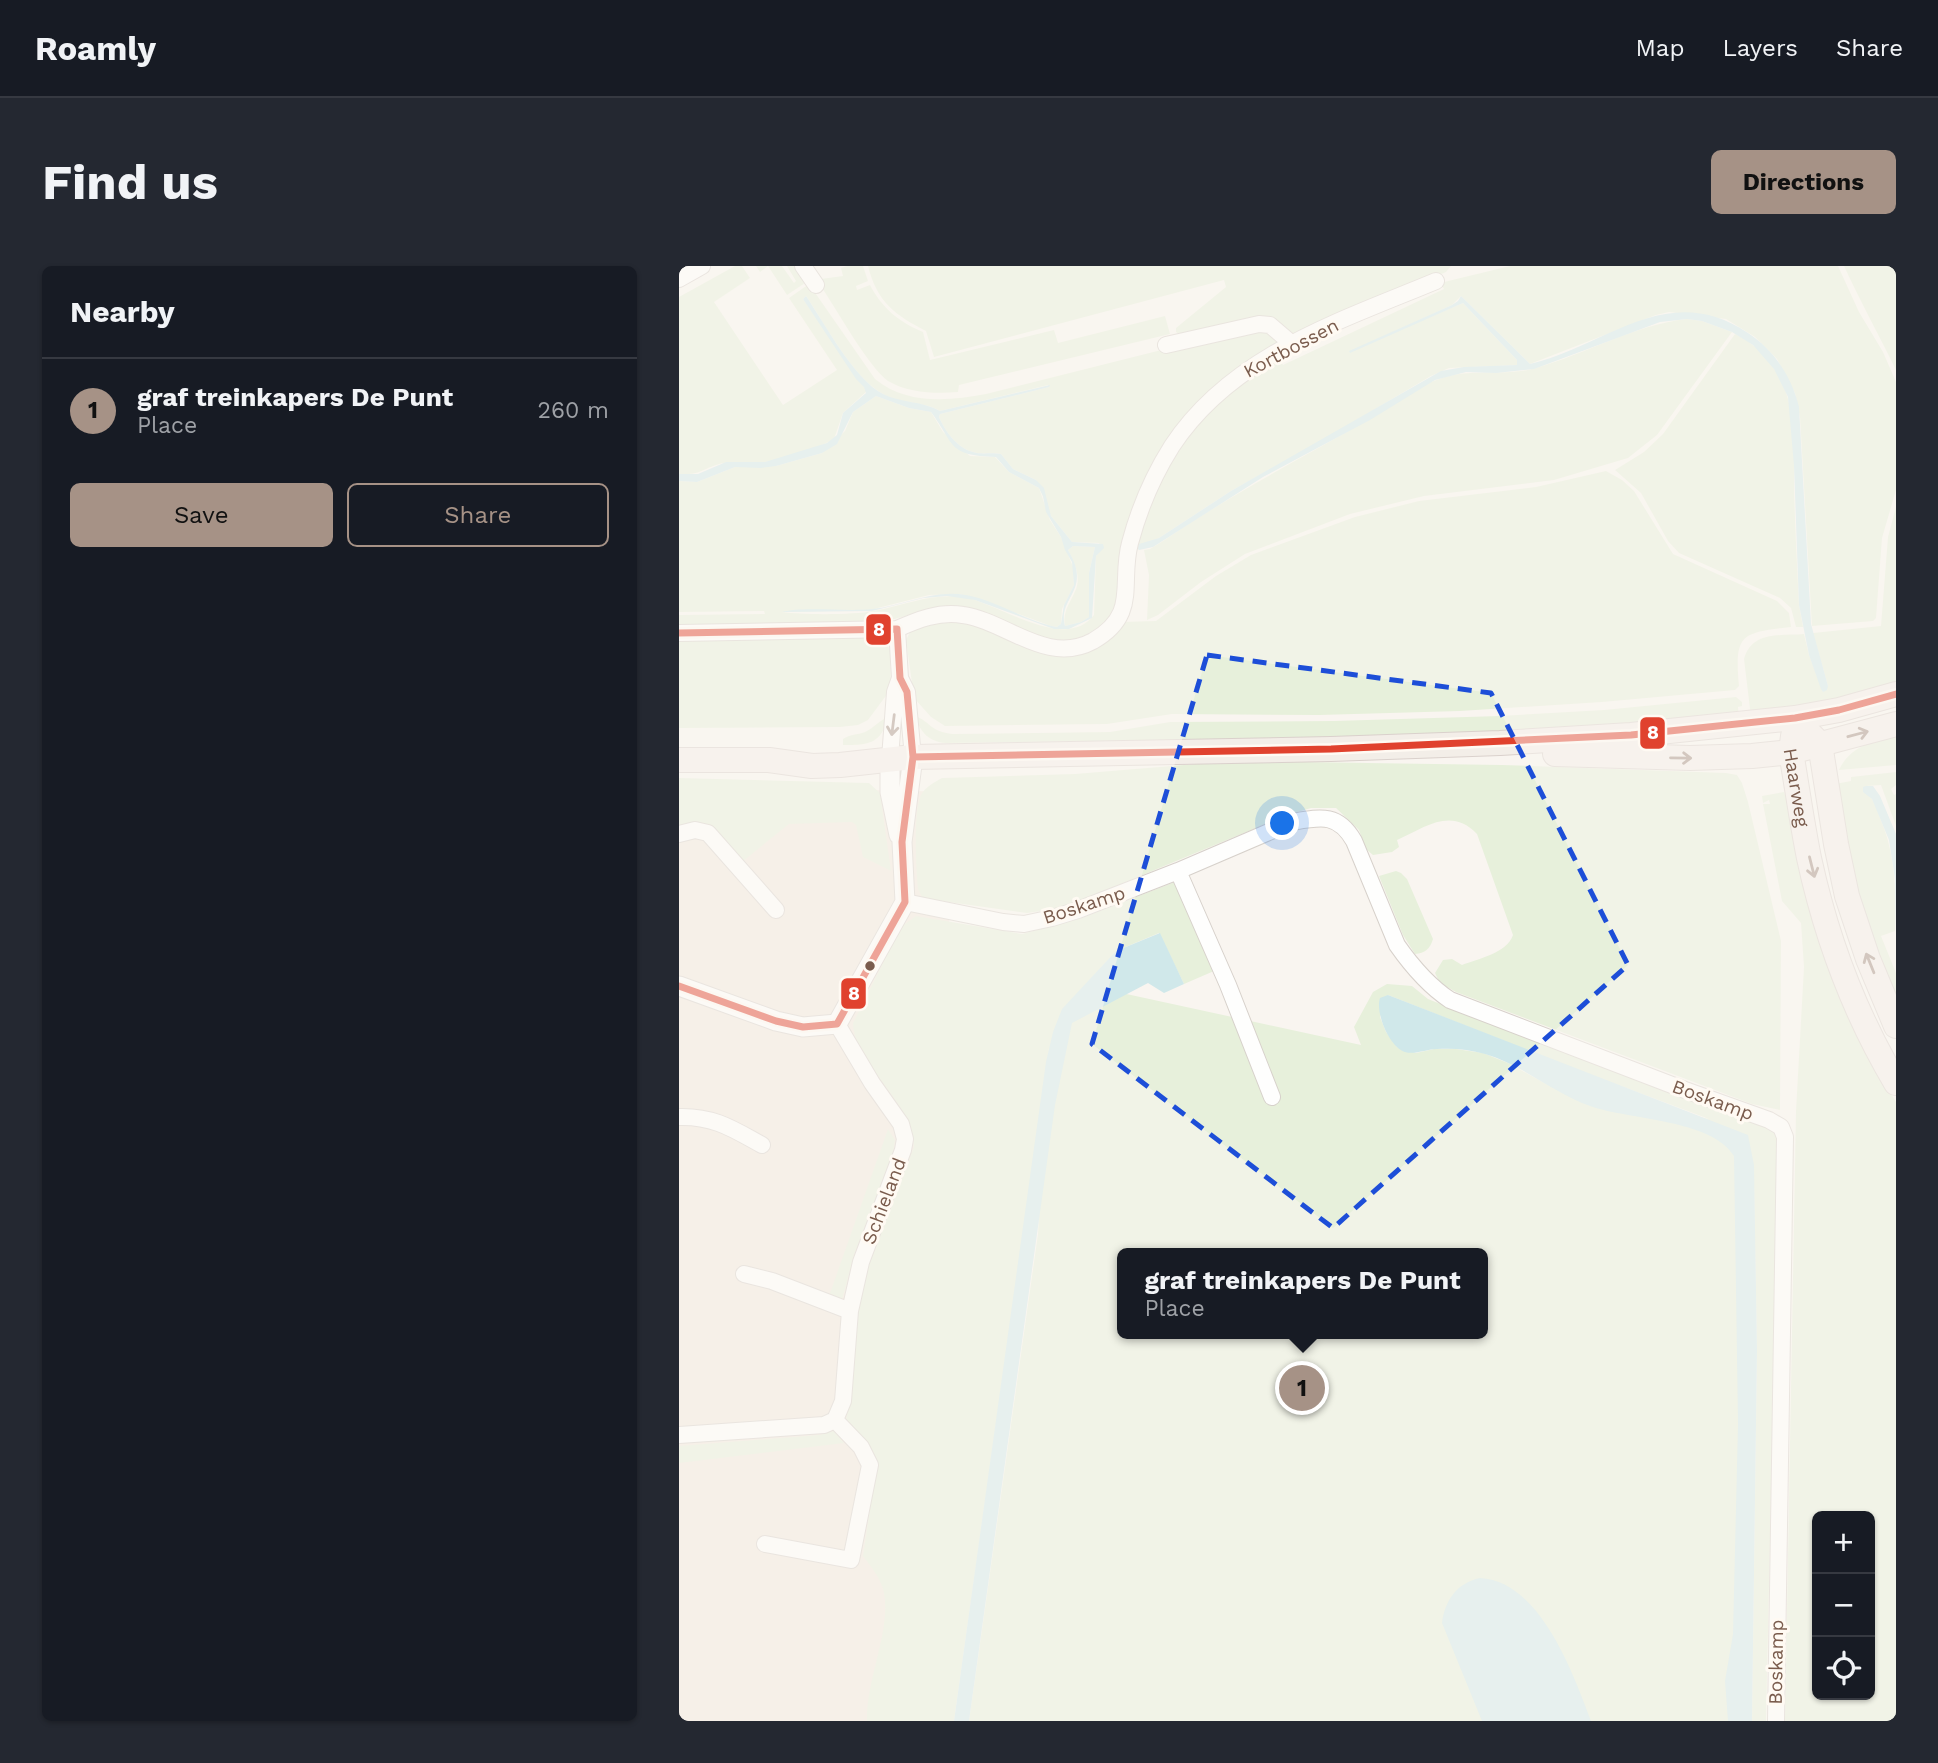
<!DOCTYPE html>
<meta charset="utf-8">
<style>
:root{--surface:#171b24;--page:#242831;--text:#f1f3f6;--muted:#9ea1a6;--line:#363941;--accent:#a69286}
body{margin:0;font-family:"Work Sans",sans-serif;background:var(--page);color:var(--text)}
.controls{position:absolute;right:21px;bottom:21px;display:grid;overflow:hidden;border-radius:10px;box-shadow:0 2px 5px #0004}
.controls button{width:63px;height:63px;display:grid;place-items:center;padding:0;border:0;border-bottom:2px solid var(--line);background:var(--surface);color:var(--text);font:35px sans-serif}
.you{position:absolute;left:604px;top:558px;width:24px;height:24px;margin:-18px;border:5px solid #fff;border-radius:50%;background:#1a73e8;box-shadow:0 0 0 10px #1a73e833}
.badge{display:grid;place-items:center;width:46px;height:46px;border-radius:50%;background:var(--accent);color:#111;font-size:23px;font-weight:700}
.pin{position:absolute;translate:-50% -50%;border:4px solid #fff;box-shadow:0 2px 7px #0006}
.popup{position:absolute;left:438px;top:982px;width:371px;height:91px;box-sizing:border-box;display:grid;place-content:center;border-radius:10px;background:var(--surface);filter:drop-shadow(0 2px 5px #0005);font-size:23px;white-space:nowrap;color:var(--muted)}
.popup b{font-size:26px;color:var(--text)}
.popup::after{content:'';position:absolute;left:50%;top:100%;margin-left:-14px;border:14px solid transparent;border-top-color:var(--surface)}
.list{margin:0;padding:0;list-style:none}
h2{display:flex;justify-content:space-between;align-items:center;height:91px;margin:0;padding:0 28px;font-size:30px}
h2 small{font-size:23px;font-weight:400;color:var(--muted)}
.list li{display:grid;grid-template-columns:46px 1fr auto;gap:21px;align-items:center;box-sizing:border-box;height:105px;padding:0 28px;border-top:2px solid var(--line)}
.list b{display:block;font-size:26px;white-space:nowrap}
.list p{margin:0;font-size:23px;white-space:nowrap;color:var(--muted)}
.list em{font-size:23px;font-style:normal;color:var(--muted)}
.actions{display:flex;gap:14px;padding:21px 28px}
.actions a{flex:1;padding:16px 0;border:2px solid var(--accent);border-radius:10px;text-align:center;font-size:24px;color:var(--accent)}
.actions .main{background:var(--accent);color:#111}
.icon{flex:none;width:38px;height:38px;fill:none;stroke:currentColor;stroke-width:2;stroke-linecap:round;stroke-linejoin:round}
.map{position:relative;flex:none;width:1217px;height:1455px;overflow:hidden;border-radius:10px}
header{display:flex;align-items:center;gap:42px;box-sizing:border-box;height:98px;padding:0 35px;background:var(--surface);border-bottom:2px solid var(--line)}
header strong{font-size:33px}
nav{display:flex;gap:38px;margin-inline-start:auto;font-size:24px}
.intro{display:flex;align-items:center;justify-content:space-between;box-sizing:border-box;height:168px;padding:0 42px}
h1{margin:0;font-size:49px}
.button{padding:18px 32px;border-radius:10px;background:var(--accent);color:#111;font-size:24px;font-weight:700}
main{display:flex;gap:42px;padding:0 42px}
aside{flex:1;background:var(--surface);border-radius:10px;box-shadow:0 2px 5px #0004}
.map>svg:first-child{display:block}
.residential{fill:#f2e8de}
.green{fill:#e7f0db;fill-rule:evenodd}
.water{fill:#d0e8ea;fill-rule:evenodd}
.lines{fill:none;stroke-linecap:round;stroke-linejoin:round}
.minor-casing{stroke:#d7d1cb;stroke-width:18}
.tertiary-casing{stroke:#d7d1cb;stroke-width:21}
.primary-casing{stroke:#dad1cc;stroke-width:26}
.minor{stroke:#fefefd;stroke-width:16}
.tertiary{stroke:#fefefd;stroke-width:19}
.primary{stroke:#f3eee8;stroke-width:24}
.bus-1-casing{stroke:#fffaf3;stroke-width:12}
.bus-1{stroke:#e0422e;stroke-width:7}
.oneway{stroke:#a8958b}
.oneway2{stroke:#a48f83}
.marked{fill:none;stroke:#1d4ed8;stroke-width:5;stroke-dasharray:14 9;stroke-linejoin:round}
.bus-dot{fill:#7a5c4d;stroke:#fffaf3;stroke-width:2.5}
.labels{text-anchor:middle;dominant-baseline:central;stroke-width:6;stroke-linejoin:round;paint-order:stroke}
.street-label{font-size:19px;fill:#7a5c4d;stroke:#fffaf3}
.line-badge{stroke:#fffaf3;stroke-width:2.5}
.badge-label{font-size:19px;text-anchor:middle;font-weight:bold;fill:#fff}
</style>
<header>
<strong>Roamly</strong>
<nav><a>Map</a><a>Layers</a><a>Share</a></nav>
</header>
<div class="intro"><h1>Find us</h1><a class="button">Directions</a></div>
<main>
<aside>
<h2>Nearby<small></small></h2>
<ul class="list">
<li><span class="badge">1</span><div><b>graf treinkapers De Punt</b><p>Place</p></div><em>260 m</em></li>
</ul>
<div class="actions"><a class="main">Save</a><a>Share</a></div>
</aside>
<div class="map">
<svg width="1217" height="1455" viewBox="0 0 1217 1455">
<rect width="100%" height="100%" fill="#f9f5f0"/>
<!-- residential -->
<path class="residential" d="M0 520 278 526 222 1455H0Z"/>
<!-- green -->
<path class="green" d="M56 0H63L71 12 35 36 104 139 158 104 110 32 130 18 196 113C228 139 269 135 307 128L542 69 582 63 599 71 598 79 486 183 436 345C420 364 406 371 382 377L240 346 198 358 0 361V349L86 348 85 345 0 346V215L18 216 56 201 97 200 143 187 166 165 174 146 197 130 230 142 252 146 264 166 291 190 316 191 330 206 360 222 371 254 382 271 394 301 395 319 383 343 382 358 378 361 372 360 300 333 280 328 250 329 191 344 103 346C124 349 174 349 195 345 226 339 252 327 284 331 320 337 386 387 415 349L417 290 423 283 420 277 393 276 372 250 357 214 334 203 322 188C313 186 303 189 294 186 278 182 266 165 260 151L261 148 370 121 369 119 261 145C244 135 221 138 204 128 174 112 146 58 127 30L124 33 188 125 164 147 155 173C142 181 101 194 86 196 70 198 53 193 37 199 20 205 20 209 0 208V31Z
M77 0H103L115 17 117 15 108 0H118L129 15 108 29 89 0 81 6Z
M168 0H184L189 15 177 20 178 24 191 19C203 42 220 56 244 66L251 94 375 64 379 77 486 50 491 68 280 119 279 126C257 128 229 127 209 115 191 103 159 46 145 25L142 13 164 10 162 2Z
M189 0H772L767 6 617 70 604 61 504 71 497 66V62L547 21 545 14 255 91 247 65C216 49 198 36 189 0Z
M831 0H1159L1180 46 1204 86 1217 116V224L1203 272 1197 352 1194 355 1133 360 1121 151 1116 127 1098 93 1076 71 1047 53 990 46 977 49 851 98 782 30 773 39 670 86 784 37 838 94V99L770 102 752 110 652 169 552 225 480 272 458 280 462 252 476 218 528 142 599 91 604 99 765 23 761 17Z
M1165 0H1217V104C1200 69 1181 35 1165 0Z
M1008 53 1023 55 1053 66 978 169 949 192 875 214 745 230 671 248 566 288 522 316 479 349 468 354 470 309 465 284 471 283 484 275C551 229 619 194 689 154 713 141 737 120 763 112 794 102 827 111 857 102 909 87 955 59 1008 53Z
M1056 68C1081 79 1102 106 1109 133 1116 160 1115 192 1115 220 1116 260 1118 299 1120 339L1124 361H1117L1112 342 1101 332 1000 287 989 275 962 227 936 204 965 186 984 168Z
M927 205 943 214 955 225 994 288 1098 335 1110 347 1112 361C1063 367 1055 367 1060 420L1056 424 923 436 781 445 640 449 493 448 428 458 266 460 252 451 235 432 227 374 232 364 260 355 280 356 296 359 366 386 442 356 477 355 537 310 572 289 676 251 740 235 857 221Z
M1217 241V419L1072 451 1065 393C1073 365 1101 370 1125 368L1130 389 1144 426 1149 420 1134 367 1202 360 1209 271Z
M394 280 416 281 410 307V351L402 356 386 360C383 345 392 336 397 323 402 310 395 295 389 284Z
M199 370 206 375 211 384 212 422 209 427 189 454 179 459 161 461 0 462V372Z
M1057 431 1063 436V440L1059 441 1060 452 871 469 267 477C250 476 241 466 236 450 251 455 251 466 274 468L431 466 491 456 655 455 821 450 925 444Z
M210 451C201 478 191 479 164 479V473C171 468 178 469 186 466 195 462 200 454 210 451Z
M1217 469V499L1160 504C1171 480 1193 476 1217 469Z
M553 495 823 499 1047 507 1058 509 1063 517 1069 536 1102 675 1101 844 1073 838 777 726 761 717 756 707 764 694 773 693 783 699C799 693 828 687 834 669L798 568C772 541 747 561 718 574L720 581 713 586 694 589 687 583 680 564 657 542H632L608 549 396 637 369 644 348 647 248 633 243 631 239 623C237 603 234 546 242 529 246 521 256 516 263 512L396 508Z
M1217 506V519L1212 523 1215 529 1217 528V560L1202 519 1187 520 1184 526C1195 531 1197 541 1201 552 1217 589 1217 625 1216 665L1202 670 1217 707V741L1190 675 1156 518 1172 515V511Z
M0 512 190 517 201 527 212 605 184 591 177 559 173 556 110 558 63 596 26 558 0 562Z
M1105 526 1200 808 1217 836V1455H1106L1117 845 1125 701 1122 657 1103 635 1084 538H1091L1090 534 1084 537 1083 530ZM1138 1250H1191V1429H1138Z
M717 605 722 607 728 613 754 673C751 683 746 687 736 688L724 669 700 610Z
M496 616 535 705 505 718 480 667 437 685 406 719 682 779 675 761 694 726 708 718 733 720 749 733 781 746 1100 865 1087 1455H1073L1078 1084 1075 916 1054 1455H290L359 968 370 782 275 1455H188C187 1413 212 1365 205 1327 202 1312 192 1301 184 1290L198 1196 167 1153 171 1136 181 1020 235 881C234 835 175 799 174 757L222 661 237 650 343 668 403 652ZM709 729 886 799 1030 853 869 819 829 797 804 787 777 783H755L737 787 718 781 707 766 701 751ZM443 987H803V1068H443Z
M209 863 216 874 214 887 175 989 163 1034 150 1030Z
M155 1165 165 1177 0 1197V1180L140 1169Z"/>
<!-- water -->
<path class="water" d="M127 30C146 58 175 113 204 128 222 137 244 135 261 145L371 119 370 121 261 148 260 151C266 165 278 182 294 186 303 189 313 186 322 188L334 203 357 214 365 222 372 250 393 276 424 278 425 282 417 290 413 352 390 363H375L296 334 268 330 244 332 193 345 103 346C123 340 167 346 193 343 225 340 253 323 287 329 319 335 346 355 378 361L382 358 385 339 395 319 393 296 386 284 382 271 367 246 364 230 360 222 330 206 317 191C268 189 277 180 252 146L230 142 197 130 174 146 158 178 143 187 97 200 82 202 56 201 18 216 0 215V208H19L47 196H86L148 177 158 169 164 147 187 127 185 121 177 113 124 33ZM394 280 416 281 410 307V351L402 356 386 360C378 331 414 325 389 284Z
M782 30 851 98C929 79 989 13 1069 67 1095 84 1113 111 1120 141L1132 358 1149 420 1148 424 1144 426 1142 423 1130 389 1120 339 1115 200 1109 131 1095 103 1074 79 1053 66 1023 55 1008 53 981 56 855 103 817 107 787 106 756 114 691 154 584 211 474 281 460 284 458 282 460 278 480 272 552 225 762 105 785 101 838 99V94L784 37 671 87 670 85 773 39 779 35Z
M1187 520H1194L1201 530 1217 568V668L1216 613 1210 574 1193 533 1184 526V521Z
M481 667 505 718 485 727 469 717 393 757 376 839 290 1455H275L367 796 374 766 383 743 437 685Z
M709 729 1069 869 1075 899 1078 1084 1073 1455H1049L1046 1415 1054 1368 1059 1158 1055 890C1032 853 950 854 911 840 874 827 844 799 806 788 790 783 773 782 758 783 748 783 736 789 726 786 710 781 696 746 701 732Z
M801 1312C861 1315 894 1407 912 1455H803L763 1357C766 1334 778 1317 801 1312Z"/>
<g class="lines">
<!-- minor casing -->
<g class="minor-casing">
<path id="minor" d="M124 0 137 19
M0 13 23 0
M487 79 580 58 591 59 612 77
M218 363 221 412 228 426 234 491
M0 367 218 363C238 354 260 345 284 349 327 355 368 400 414 375 461 348 440 317 451 277 460 243 474 210 493 180 553 89 661 55 757 15
M211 492 216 426 221 412
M0 568 16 564 29 567 97 644
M499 605 549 719 593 831
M226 636 324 656 345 658 373 652 399 644 499 605 613 556C642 551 659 547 675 575L718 679C732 699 750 720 771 734L1006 824 1090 854 1102 861 1106 871 1097 1455
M0 851C35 850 54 863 83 879
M65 1008 93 1015 171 1045
M0 1169 145 1159 156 1154 164 1135 171 1045 182 996 224 884 226 873 222 858 193 817 158 758
M86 1278 172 1294 191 1199 182 1181 156 1154"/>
</g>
<!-- tertiary casing -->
<g class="tertiary-casing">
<path id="tertiary" d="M211 492V526L220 569
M0 720 97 755 124 761 158 758 226 636 223 576 234 491"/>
</g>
<!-- primary casing -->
<g class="primary-casing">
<g id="primary">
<path d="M1131 468 1141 478 1157 578 1168 630 1189 693 1217 760"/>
<path id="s1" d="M1114 470 1112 486C1118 521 1123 557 1130 592 1147 671 1176 748 1217 817"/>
<path d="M876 488 1011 492 1073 490 1112 486 1217 458"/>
<path d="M0 494H90L133 500 161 499 234 491 652 483 821 477 952 469 1116 452 1160 444 1217 428"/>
</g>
</g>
<!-- minor -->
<use href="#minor" class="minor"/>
<!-- tertiary -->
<use href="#tertiary" class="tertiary"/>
<!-- primary -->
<use href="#primary" class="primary"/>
<!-- bus-1 casing -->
<g class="bus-1-casing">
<path id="bus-1" d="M0 367 218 363 221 412 228 426 234 491 223 576 226 636 158 758 124 761 97 755 0 720
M234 491 652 483 952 469 1116 452 1160 444 1217 428"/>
</g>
<!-- bus-1 -->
<use href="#bus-1" class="bus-1"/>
</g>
<!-- one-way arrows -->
<defs><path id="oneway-shaft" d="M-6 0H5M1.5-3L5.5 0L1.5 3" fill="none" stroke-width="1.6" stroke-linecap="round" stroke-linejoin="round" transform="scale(1.75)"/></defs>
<use class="oneway" href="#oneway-shaft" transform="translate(214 459) rotate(97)"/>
<g class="oneway2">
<use href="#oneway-shaft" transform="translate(1179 468) rotate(-15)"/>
<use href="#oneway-shaft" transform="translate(1002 492) rotate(1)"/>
<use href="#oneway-shaft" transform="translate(1133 601) rotate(76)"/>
<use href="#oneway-shaft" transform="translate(1191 697) rotate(-112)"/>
</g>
<!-- marked area -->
<path d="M0 0H1217V1455H0ZM528 389 812 427 949 699 654 962 413 778Z" fill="#f9f5f0" fill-opacity=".55" fill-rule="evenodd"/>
<path class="marked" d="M528 389 812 427 949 699 654 962 413 778Z"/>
<!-- markers -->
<circle class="bus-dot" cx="191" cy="700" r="6"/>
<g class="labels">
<!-- street labels -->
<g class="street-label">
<text transform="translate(612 82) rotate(-28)">Kortbossen</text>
<text stroke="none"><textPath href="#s1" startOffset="52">Haarweg</textPath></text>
<text transform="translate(405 639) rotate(-18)">Boskamp</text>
<text transform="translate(1034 834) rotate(20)">Boskamp</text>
<text transform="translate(205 935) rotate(-69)">Schieland</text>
<text transform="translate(1097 1396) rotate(-89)">Boskamp</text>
</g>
</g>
<g class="line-badge">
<rect x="186" y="347" width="27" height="33" rx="7" fill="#e0422e"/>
<rect x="960" y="450" width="27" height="34" rx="7" fill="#e0422e"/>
<rect x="161" y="711" width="27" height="33" rx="7" fill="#e0422e"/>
</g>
<g class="badge-label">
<text x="200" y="370">8</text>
<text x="974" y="473">8</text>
<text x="175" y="734">8</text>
</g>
</svg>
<div class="controls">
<button>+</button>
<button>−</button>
<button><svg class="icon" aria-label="locate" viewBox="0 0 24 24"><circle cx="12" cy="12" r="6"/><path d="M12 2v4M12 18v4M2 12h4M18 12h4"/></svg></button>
</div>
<div class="you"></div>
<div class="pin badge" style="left:623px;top:1122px">1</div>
<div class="popup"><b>graf treinkapers De Punt</b>Place</div>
</div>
</main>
